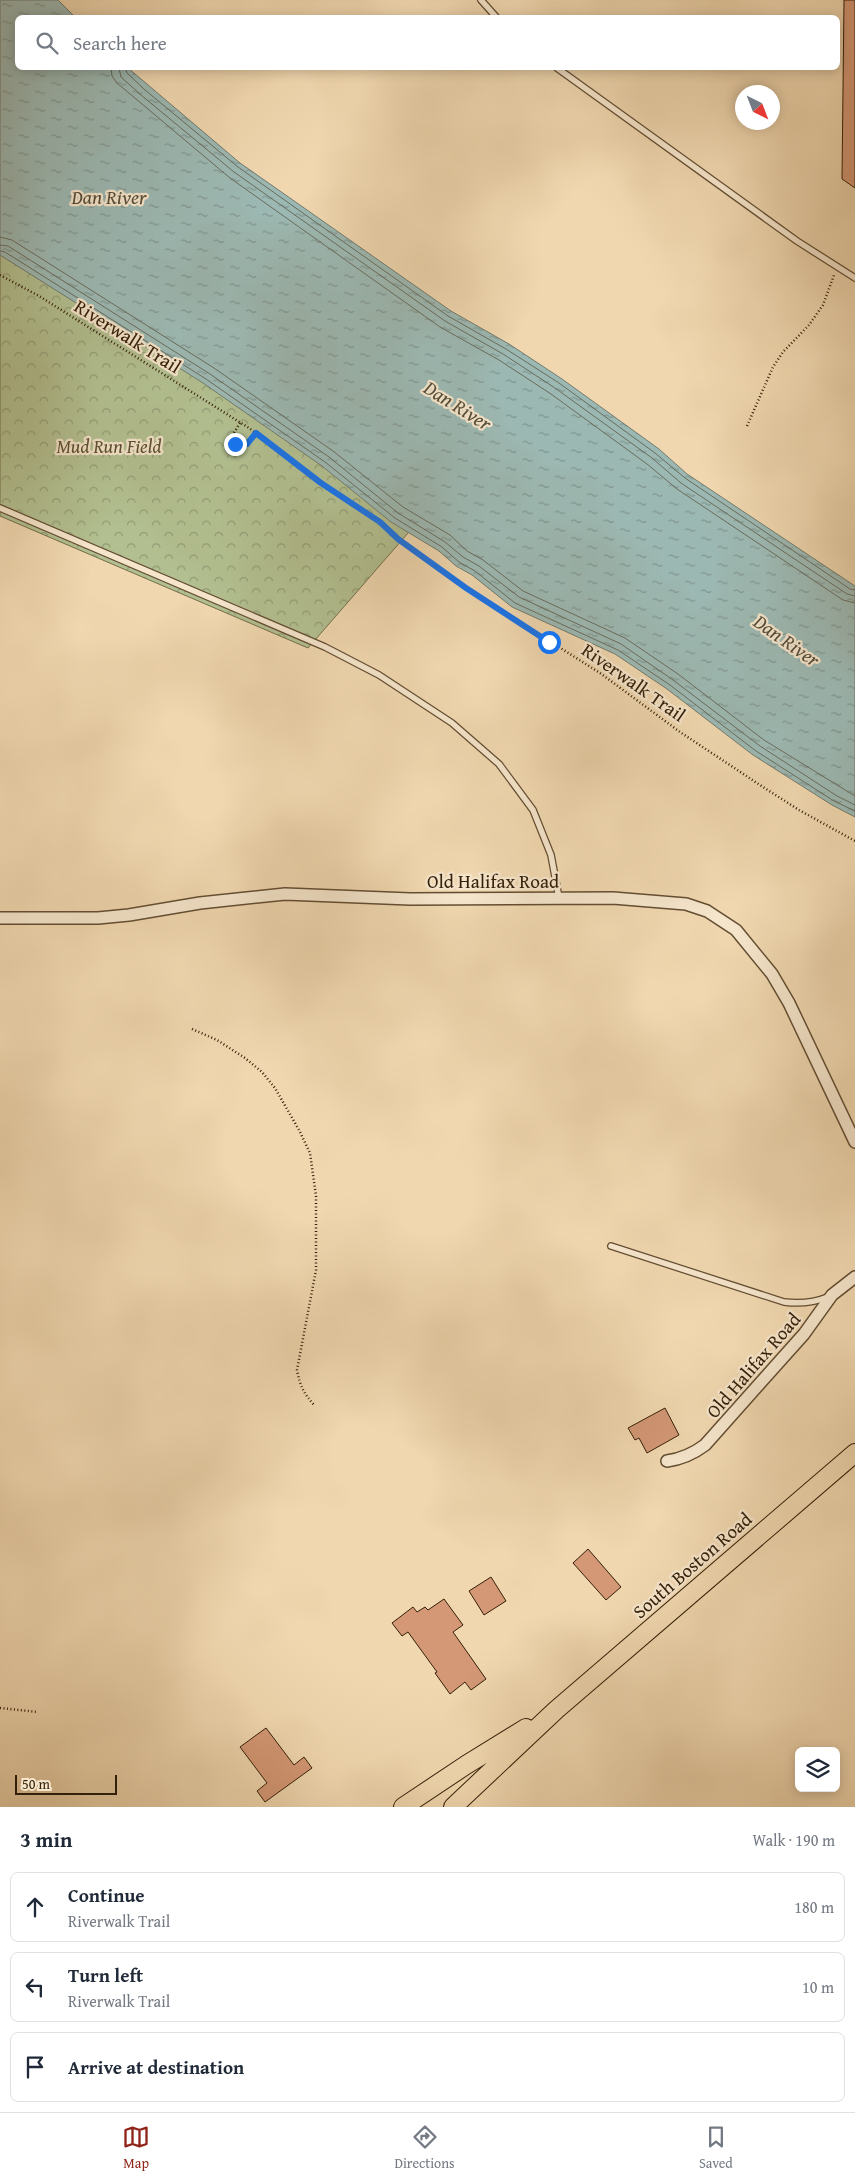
<!DOCTYPE html>
<meta charset="utf-8">
<style>
:root{--surface:#fff;--page:#f6f6f7;--text:#1f2937;--muted:#747a83;--line:#e0e1e3;--accent:#8f2418}
body{margin:0;font-family:"Gentium Book Plus",serif;background:var(--page);color:var(--text)}
.controls{position:absolute;right:15px;bottom:15px;display:grid;overflow:hidden;border-radius:8px;box-shadow:0 2px 12px #0003}
.controls button{width:45px;height:45px;display:grid;place-items:center;padding:0;border:0;border-bottom:1px solid var(--line);background:var(--surface);color:var(--text);font:25px sans-serif}
.compass{position:absolute;left:735px;top:85px;width:45px;height:45px;border-radius:50%;background:var(--surface);box-shadow:0 2px 12px #0003;rotate:138deg}
.scale{position:absolute;left:15px;bottom:12px;width:102px;box-sizing:border-box;padding-left:5px;border:2px solid #341f08;border-top:0;font-size:14px;line-height:18px;white-space:nowrap;color:#341f08;-webkit-text-stroke:4px #f5e5cb;paint-order:stroke}
.stop{position:absolute;width:15px;height:15px;margin:-11px;border:4px solid #1a73e8;border-radius:50%;background:#fff}
.stop.end{background:#1a73e8;border-color:#fff;box-shadow:0 1px 5px #0008}
.list{margin:0;padding:0;list-style:none}
h2{display:flex;justify-content:space-between;align-items:center;height:65px;margin:0;padding:0 20px;font-size:21px}
h2 small{font-size:16px;font-weight:400;color:var(--muted)}
.list li{display:grid;grid-template-columns:32px 1fr auto;gap:15px;align-items:center;box-sizing:border-box;height:70px;margin:0 10px 10px;padding:0 10px;border:1px solid var(--line);border-radius:8px}
.list b{display:block;font-size:19px;white-space:nowrap}
.list p{margin:0;font-size:16px;white-space:nowrap;color:var(--muted)}
.list em{font-size:16px;font-style:normal;color:var(--muted)}
.icon{flex:none;width:28px;height:28px;fill:none;stroke:currentColor;stroke-width:2;stroke-linecap:round;stroke-linejoin:round}
.map{position:relative;flex:none;width:855px;height:1807px;overflow:hidden}
.search{position:absolute;background:var(--surface);box-shadow:0 2px 12px #0003;left:15px;right:15px;top:15px;height:55px;display:flex;align-items:center;gap:12px;box-sizing:border-box;padding:0 18px;border-radius:8px;color:var(--muted);font-size:19px}
.sheet{height:305px;background:var(--surface)}
nav{display:flex;justify-content:space-around;align-items:center;box-sizing:border-box;height:70px;border-top:1px solid var(--line);background:var(--surface);font-size:14px;color:var(--muted)}
nav a{display:grid;justify-items:center;gap:2px}
nav .on{color:var(--accent)}
.map>svg:first-child{display:block}
.forest{fill:url(#forest-crowns);stroke:#736f4c}
.water{fill:url(#water-ripples);stroke:#727b6e}
.lines{fill:none;stroke-linecap:round;stroke-linejoin:round}
.shore{stroke:#686c5d;stroke-width:1}
.building{fill:#d49876;stroke:#341f08}
.lane-casing{stroke:#634d32;stroke-width:8}
.street-casing{stroke:#634d32;stroke-width:14}
.primary-casing{stroke:#341f08;stroke-width:20}
.path{stroke:#341f08;stroke-width:2.5;stroke-dasharray:1 2.5;stroke-linecap:butt}
.lane{stroke:#f5e5cb;stroke-width:5.5}
.street{stroke:#f5e5cb;stroke-width:11}
.primary{stroke:#f0d7af;stroke-width:18}
.route{stroke:#1a73e8;stroke-width:6}
.labels{text-anchor:middle;dominant-baseline:central;stroke-width:4.5;stroke-linejoin:round;paint-order:stroke}
.street-label{font-size:19px;fill:#341f08;stroke:#f5e5cb}
.park-label{font-size:19px;font-style:italic;fill:#5a4f31;stroke:#f5e5cb}
.water-label{font-size:20px;font-style:italic;fill:#534d3b;stroke:#f5e5cb}
</style>
<div class="map">
<svg width="855" height="1807" viewBox="0 0 855 1807">
<defs>
<pattern id="forest-crowns" width="20" height="18" patternUnits="userSpaceOnUse" patternTransform="scale(1.25)"><rect width="20" height="18" fill="#b2bf90"/><path d="M2 6a3 3 0 1 1 6 0M12 15a3 3 0 1 1 6 0" fill="none" stroke="#929b74"/></pattern>
<pattern id="water-ripples" width="26" height="14" patternUnits="userSpaceOnUse" patternTransform="scale(1.25)"><rect width="26" height="14" fill="#9cb8b2"/><path d="M2 4q2-2 4 0t4 0M15 11q2-2 4 0t4 0" fill="none" stroke="#80958f"/></pattern>
</defs>
<rect width="100%" height="100%" fill="#f0d7af"/>
<filter id="stains"><feTurbulence type="fractalNoise" baseFrequency=".004" numOctaves="4"/><feColorMatrix values="0 0 0 0 .2 0 0 0 0 .09 0 0 0 0 .02 0 0 0 .5 -.17"/></filter>
<radialGradient id="worn" r=".72"><stop offset=".6" stop-color="#630" stop-opacity="0"/><stop offset="1" stop-color="#630" stop-opacity=".3"/></radialGradient>
<!-- forest -->
<path class="forest" d="M0 252 130 330 415 525 308 648 0 516Z"/>
<!-- water -->
<path class="water" d="M0 0H58L75 17 18 18V68H128L240 163 451 311 509 344 562 379 659 449 687 474 855 586V817L832 805 753 755 667 689 615 654 512 607 472 575 456 566 439 551 391 522 322 466 203 383 0 255Z"/>
<g class="lines">
<!-- shore -->
<path class="shore" d="M111 68 112 76 117 83 230 178 440 327 499 360 551 394 647 464 677 489 843 600 855 603
M119 68 121 77 141 95 234 172 445 321 503 354 555 388 652 458 681 483 847 594 855 596
M125 68 127 73 145 90 238 167 448 316 506 349 559 383 655 453 685 478 850 589 855 590
M0 237 12 240 214 368 333 451 403 507 450 535 467 551 483 560 523 591 625 638 678 674 764 740 855 796
M0 245 8 246 210 374 329 457 398 513 445 542 463 557 479 566 519 597 621 644 673 680 760 746 837 796 855 805
M0 251 5 252 206 379 325 462 395 518 442 547 459 562 475 571 515 603 618 650 670 685 756 751 834 801 855 811"/>
</g>
<!-- building -->
<path class="building" d="M844 0H855V188L842 179Z
M665 1408 679 1435 647 1453 639 1438 635 1440 628 1428Z
M588 1549 621 1587 606 1600 573 1563Z
M491 1577 506 1601 484 1615 469 1591Z
M444 1599 463 1625 453 1632 486 1679 471 1690 465 1682 450 1694 435 1673 437 1672 408 1632 402 1636 392 1623 413 1607 417 1612 425 1607 428 1610Z
M266 1728 294 1765 304 1757 312 1768 265 1802 257 1791 267 1783 240 1747Z"/>
<g class="lines">
<!-- lane casing -->
<g class="lane-casing">
<path id="lane" d="M481 0 497 18
M557 68 797 241 855 278
M0 508 325 647 379 675 452 723 499 764 533 810 551 855 559 898
M611 1246 784 1302C800 1304 813 1303 828 1297"/>
</g>
<!-- street casing -->
<g class="street-casing">
<path id="street" d="M0 918H98L129 915 200 903 285 894 410 899 613 898 686 904 707 911 736 930 772 974 789 1003 855 1142
M667 1461C682 1459 693 1454 705 1445L804 1334 832 1295 855 1277"/>
</g>
<!-- primary casing -->
<g class="primary-casing">
<path id="primary" d="M403 1807 466 1765 526 1728
M453 1807 556 1710 855 1453"/>
</g>
<!-- path -->
<path class="path" d="M0 275 39 296 249 428 321 483 380 522 398 539 475 594 600 673 680 732 763 787 799 810 855 841
M240 423 232 436 234 442 238 446 247 444 256 433
M747 426 773 367 783 352 809 325 823 305 834 275
M192 1029 217 1040 245 1058 262 1072 275 1088 299 1130 310 1153 316 1196V1270L297 1370C300 1386 304 1394 315 1406
M0 1708 38 1712"/>
<!-- lane -->
<use href="#lane" class="lane"/>
<!-- street -->
<use href="#street" class="street"/>
<!-- primary -->
<use href="#primary" class="primary"/>
</g>
<g class="lines">
<!-- route -->
<path class="route" d="M235 444 238 446 247 444 256 433 321 483 380 522 398 539 466 588 549 642"/>
</g>
<g class="labels">
<!-- street labels -->
<g class="street-label">
<text transform="translate(128 336) rotate(32)">Riverwalk Trail</text>
<text transform="translate(634 682) rotate(35)">Riverwalk Trail</text>
<text x="493" y="881">Old Halifax Road</text>
<text transform="translate(753 1365) rotate(-49)">Old Halifax Road</text>
<text transform="translate(692 1565) rotate(-41)">South Boston Road</text>
</g>
<!-- park labels -->
<g class="park-label">
<text x="109" y="446">Mud Run Field</text>
</g>
<!-- water labels -->
<g class="water-label">
<text x="109" y="196">Dan River</text>
<text transform="translate(458 405) rotate(32)">Dan River</text>
<text transform="translate(787 640) rotate(35)">Dan River</text>
</g>
</g>
<rect width="100%" height="100%" filter="url(#stains)"/>
<rect width="100%" height="100%" fill="url(#worn)"/>
</svg>
<div class="controls">
<button><svg class="icon" aria-label="layers" viewBox="0 0 24 24"><path d="M12 4l9 5-9 5-9-5zM3 14l9 5 9-5"/></svg></button>
</div>
<svg class="compass" viewBox="-18 -18 36 36"><path d="M0-13l5 13h-10z" fill="#e53935"/><path d="M0 13l5-13h-10z" fill="#747a83"/></svg>
<div class="scale">50 m</div>
<div class="stop" style="left:549px;top:642px"></div>
<div class="stop end" style="left:235px;top:444px"></div>
<div class="search"><svg class="icon" aria-label="search" viewBox="0 0 24 24"><circle cx="10" cy="10" r="6"/><path d="M15 15l6 6"/></svg>Search here</div>
</div>
<section class="sheet">
<h2>3 min<small>Walk · 190 m</small></h2>
<ul class="list">
<li><svg class="icon" aria-label="ahead" viewBox="0 0 24 24"><path d="M12 20V5M6 11l6-6 6 6"/></svg><div><b>Continue</b><p>Riverwalk Trail</p></div><em>180 m</em></li>
<li><svg class="icon" aria-label="left" viewBox="0 0 24 24"><path d="M17 20v-9H6M10 6l-5 5 5 5"/></svg><div><b>Turn left</b><p>Riverwalk Trail</p></div><em>10 m</em></li>
<li><svg class="icon" aria-label="arrive" viewBox="0 0 24 24"><path d="M6 21V4h12l-3 4 3 4H6"/></svg><div><b>Arrive at destination</b></div></li>
</ul>
</section>
<nav>
<a class="on"><svg class="icon" aria-label="map" viewBox="0 0 24 24"><path d="M3 6l6-2 6 2 6-2v14l-6 2-6-2-6 2zM9 4v14M15 6v14"/></svg>Map</a>
<a><svg class="icon" aria-label="directions" viewBox="0 0 24 24"><path d="M12 3l9 9-9 9-9-9zM9 14v-3h6M13 9l2 2-2 2"/></svg>Directions</a>
<a><svg class="icon" aria-label="saved" viewBox="0 0 24 24"><path d="M7 4h10v16l-5-4-5 4z"/></svg>Saved</a>
</nav>
